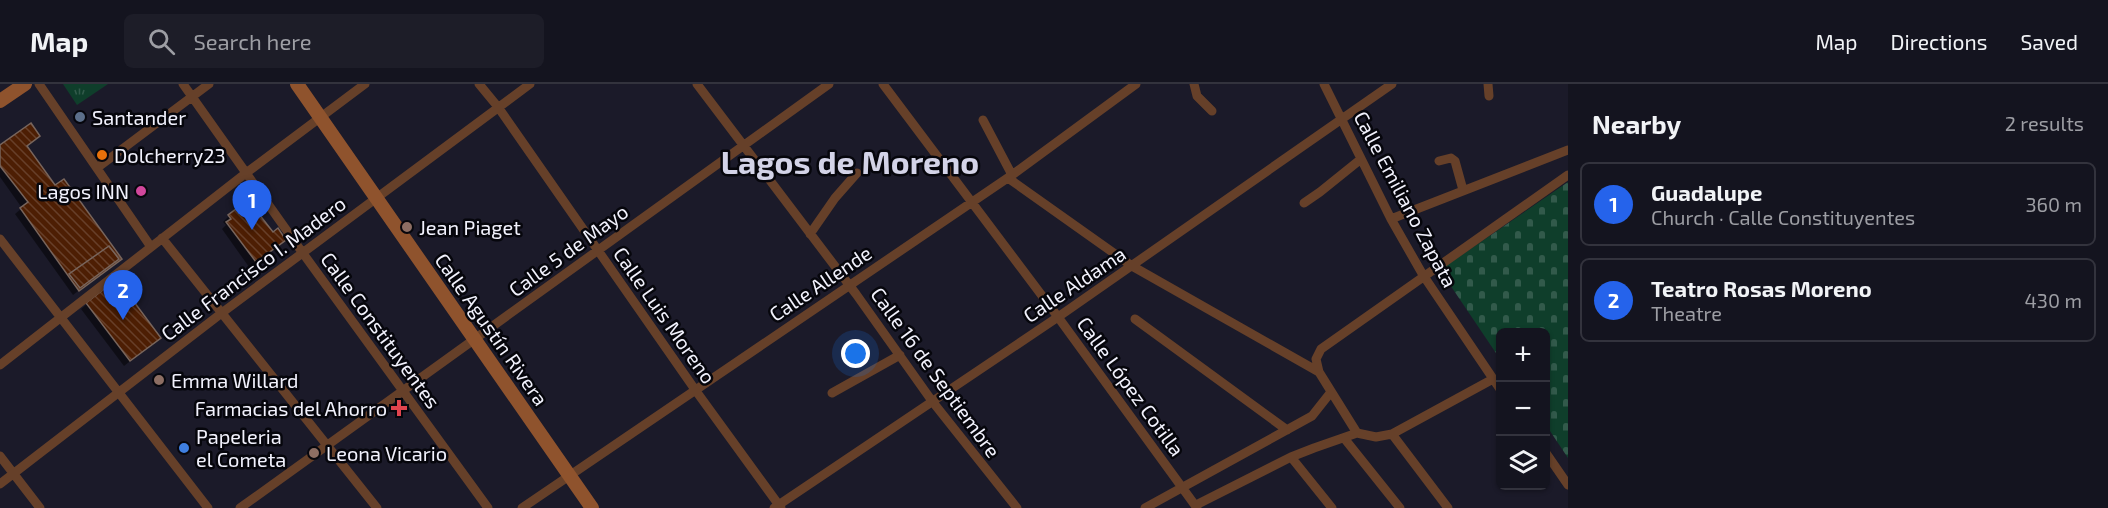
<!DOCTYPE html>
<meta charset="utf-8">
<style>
:root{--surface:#14141f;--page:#1d1d28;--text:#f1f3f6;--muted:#9d9ea4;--line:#33333d;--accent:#2563eb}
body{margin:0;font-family:"Exo 2",sans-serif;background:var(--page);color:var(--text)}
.controls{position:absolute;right:18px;bottom:18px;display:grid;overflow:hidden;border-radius:9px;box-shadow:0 2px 4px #0004}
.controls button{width:54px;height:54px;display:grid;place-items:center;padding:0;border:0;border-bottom:2px solid var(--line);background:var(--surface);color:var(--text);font:30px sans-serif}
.you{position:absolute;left:856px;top:270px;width:21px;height:21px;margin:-15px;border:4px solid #fff;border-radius:50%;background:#1a73e8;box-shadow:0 0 0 9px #1a73e833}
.badge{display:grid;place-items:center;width:39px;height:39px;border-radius:50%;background:var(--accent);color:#fff;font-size:20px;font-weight:700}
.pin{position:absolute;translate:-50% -50px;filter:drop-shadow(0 2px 3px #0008)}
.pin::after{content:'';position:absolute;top:32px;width:21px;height:18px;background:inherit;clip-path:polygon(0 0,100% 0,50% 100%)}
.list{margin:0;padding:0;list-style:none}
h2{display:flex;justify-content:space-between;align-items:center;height:78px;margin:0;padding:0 24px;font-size:26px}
h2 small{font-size:20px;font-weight:400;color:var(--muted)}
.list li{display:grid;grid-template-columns:39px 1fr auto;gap:18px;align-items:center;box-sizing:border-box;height:84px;margin:0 12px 12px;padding:0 12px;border:2px solid var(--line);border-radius:9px}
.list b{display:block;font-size:22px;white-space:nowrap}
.list p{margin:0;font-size:20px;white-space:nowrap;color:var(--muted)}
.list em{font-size:20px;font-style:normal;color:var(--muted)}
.icon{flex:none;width:33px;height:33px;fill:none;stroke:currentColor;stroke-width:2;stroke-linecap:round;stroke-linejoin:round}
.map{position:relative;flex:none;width:1568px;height:424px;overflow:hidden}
header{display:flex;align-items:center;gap:36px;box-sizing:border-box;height:84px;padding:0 30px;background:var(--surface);border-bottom:2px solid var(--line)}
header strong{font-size:28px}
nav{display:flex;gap:33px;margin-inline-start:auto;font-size:21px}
.search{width:420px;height:54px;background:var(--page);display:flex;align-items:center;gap:15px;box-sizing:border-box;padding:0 21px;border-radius:9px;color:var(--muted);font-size:22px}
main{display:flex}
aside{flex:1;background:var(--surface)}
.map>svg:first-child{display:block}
.cemetery{fill:url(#cemetery-stones)}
.park{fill:url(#park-tufts)}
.shadow{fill:#0007}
.building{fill:url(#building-back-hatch);stroke:#78655c;stroke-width:1.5}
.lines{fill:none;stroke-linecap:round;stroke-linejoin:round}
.street{stroke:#664029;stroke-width:9}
.secondary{stroke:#8f532d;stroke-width:14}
.service-dot{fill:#5c6f8a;stroke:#06060c;stroke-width:2}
.food-dot{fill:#e8710a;stroke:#06060c;stroke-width:2}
.hotel-dot{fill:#d1479c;stroke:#06060c;stroke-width:2}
.education-dot{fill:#8d6e63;stroke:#06060c;stroke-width:2}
.health-dot{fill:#e0444e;stroke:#06060c;stroke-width:2}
.shop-dot{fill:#3f7fe0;stroke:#06060c;stroke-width:2}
.labels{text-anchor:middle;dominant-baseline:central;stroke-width:5;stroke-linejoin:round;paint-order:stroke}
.poi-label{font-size:20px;fill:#f2f2fd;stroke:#06060c;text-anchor:start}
.street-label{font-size:20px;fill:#f2f2fd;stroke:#06060c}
.town-label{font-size:32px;font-weight:bold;fill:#d3d3e7;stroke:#06060c}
</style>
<header>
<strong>Map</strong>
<div class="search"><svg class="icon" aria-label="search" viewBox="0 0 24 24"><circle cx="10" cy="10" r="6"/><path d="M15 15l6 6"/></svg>Search here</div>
<nav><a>Map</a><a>Directions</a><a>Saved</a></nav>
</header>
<main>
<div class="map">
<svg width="1568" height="424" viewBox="0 0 1568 424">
<defs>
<pattern id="cemetery-stones" width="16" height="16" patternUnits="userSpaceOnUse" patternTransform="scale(1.5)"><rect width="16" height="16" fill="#0f3e2b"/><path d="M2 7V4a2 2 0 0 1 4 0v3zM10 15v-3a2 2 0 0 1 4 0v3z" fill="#325a4b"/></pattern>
<pattern id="park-tufts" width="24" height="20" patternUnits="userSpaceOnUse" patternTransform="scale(1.5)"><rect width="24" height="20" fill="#0f3e2b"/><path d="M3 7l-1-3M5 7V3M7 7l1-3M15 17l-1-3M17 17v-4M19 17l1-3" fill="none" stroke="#325a4b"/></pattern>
<pattern id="building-back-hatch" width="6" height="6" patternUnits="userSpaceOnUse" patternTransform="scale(1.5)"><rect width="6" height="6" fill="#4d1e03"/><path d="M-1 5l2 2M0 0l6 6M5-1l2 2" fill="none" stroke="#673f29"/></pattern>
</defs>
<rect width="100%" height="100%" fill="#1b1a29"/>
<!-- cemetery -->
<path class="cemetery" d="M1568 98V374L1546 341V249H1500V275L1440 186Z"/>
<!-- park -->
<path class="park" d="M63 0H108L77 21Z"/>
<!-- shadow -->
<path class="shadow" d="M0 63H26L55 103 120 175 73 211 15 130 22 124 0 93Z
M229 132 279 161 249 183 222 145 226 141 223 138Z
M87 220 153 259 124 282 81 225Z"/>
<!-- building -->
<path class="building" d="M31 39 40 52 27 62 55 101 64 95 122 175 79 207 20 124 28 118 0 82V61Z
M248 116 273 148 278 144 286 156 256 178 226 138 231 135 228 131Z
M109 162 119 175 80 204 69 190Z
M117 195 161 254 130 277 86 219Z"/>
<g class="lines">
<!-- street -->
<path class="street" d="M39 0 151 163
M183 0 302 168 488 424
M479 0 498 23 696 307 781 424
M697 0 856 210 932 317 1017 424
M883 0 1058 233 1197 424
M1194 0 1197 12 1212 27
M1324 0 1391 135 1423 191 1500 305
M1488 0 1489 12
M983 36 1012 91
M1439 77 1451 74 1455 77 1463 106
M97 84 209 0
M1008 94 1132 182 1319 288 1357 349
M1304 119 1320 108 1361 75
M1391 135 1568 66
M810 150 835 114 857 89
M162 154 377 424
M0 155 208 424
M1135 235 1287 346
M0 281 246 89 365 0
M1319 288 1316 275 1321 265 1568 91
M832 309 900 271
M1392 350 1448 424
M1344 354 1400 424
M1546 369 1568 401
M0 372 40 424
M1291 373 1332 424
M0 400 223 228 530 0
M1196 421 1291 373 1314 364 1357 349 1376 353 1392 350 1493 295
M240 424 829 0
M522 424 1012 91 1136 0
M774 424 1058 233 1392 0
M1145 424 1312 332 1331 308"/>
<!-- secondary -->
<path class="secondary" d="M297 0 592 424
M0 17 25 0"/>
</g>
<!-- markers -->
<circle class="service-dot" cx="80" cy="33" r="6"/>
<circle class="food-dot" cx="102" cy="71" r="6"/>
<circle class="hotel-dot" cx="141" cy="107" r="6"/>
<g class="education-dot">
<circle cx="407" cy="143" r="6"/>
<circle cx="159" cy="296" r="6"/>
<circle cx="314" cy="369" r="6"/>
</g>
<path class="health-dot" d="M396 315h6v6h6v6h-6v6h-6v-6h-6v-6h6z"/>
<circle class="shop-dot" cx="184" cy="364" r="6"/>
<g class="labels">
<!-- poi labels -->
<g class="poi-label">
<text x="92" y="33">Santander</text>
<text x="114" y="71">Dolcherry23</text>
<text x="129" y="107" text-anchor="end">Lagos INN</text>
<text x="419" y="143">Jean Piaget</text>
<text x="171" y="296">Emma Willard</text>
<text x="387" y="324" text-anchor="end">Farmacias del Ahorro</text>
<text x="196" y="352">Papeleria<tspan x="196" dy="23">el Cometa</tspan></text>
<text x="326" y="369">Leona Vicario</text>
</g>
<!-- street labels -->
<g class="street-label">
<text transform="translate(1406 115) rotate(62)">Calle Emiliano Zapata</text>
<text transform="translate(568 166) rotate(-36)">Calle 5 de Mayo</text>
<text transform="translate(253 184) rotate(-37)">Calle Francisco I. Madero</text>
<text transform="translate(820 199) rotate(-34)">Calle Allende</text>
<text transform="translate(1074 200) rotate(-34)">Calle Aldama</text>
<text transform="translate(665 231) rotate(55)">Calle Luis Moreno</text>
<text transform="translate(492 245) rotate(55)">Calle Agustín Rivera</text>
<text transform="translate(381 246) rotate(54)">Calle Constituyentes</text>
<text transform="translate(936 288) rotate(54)">Calle 16 de Septiembre</text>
<text transform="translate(1131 302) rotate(54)">Calle López Cotilla</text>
</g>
<!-- town labels -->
<g class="town-label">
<text x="850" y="77">Lagos de Moreno</text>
</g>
</g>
</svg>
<div class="controls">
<button>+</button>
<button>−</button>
<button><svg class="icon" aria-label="layers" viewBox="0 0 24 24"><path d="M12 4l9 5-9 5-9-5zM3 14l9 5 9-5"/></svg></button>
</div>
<div class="you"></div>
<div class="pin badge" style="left:252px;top:146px">1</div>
<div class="pin badge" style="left:123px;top:236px">2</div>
</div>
<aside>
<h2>Nearby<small>2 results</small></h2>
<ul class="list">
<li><span class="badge">1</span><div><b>Guadalupe</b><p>Church · Calle Constituyentes</p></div><em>360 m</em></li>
<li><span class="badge">2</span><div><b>Teatro Rosas Moreno</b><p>Theatre</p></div><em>430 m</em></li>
</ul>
</aside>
</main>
